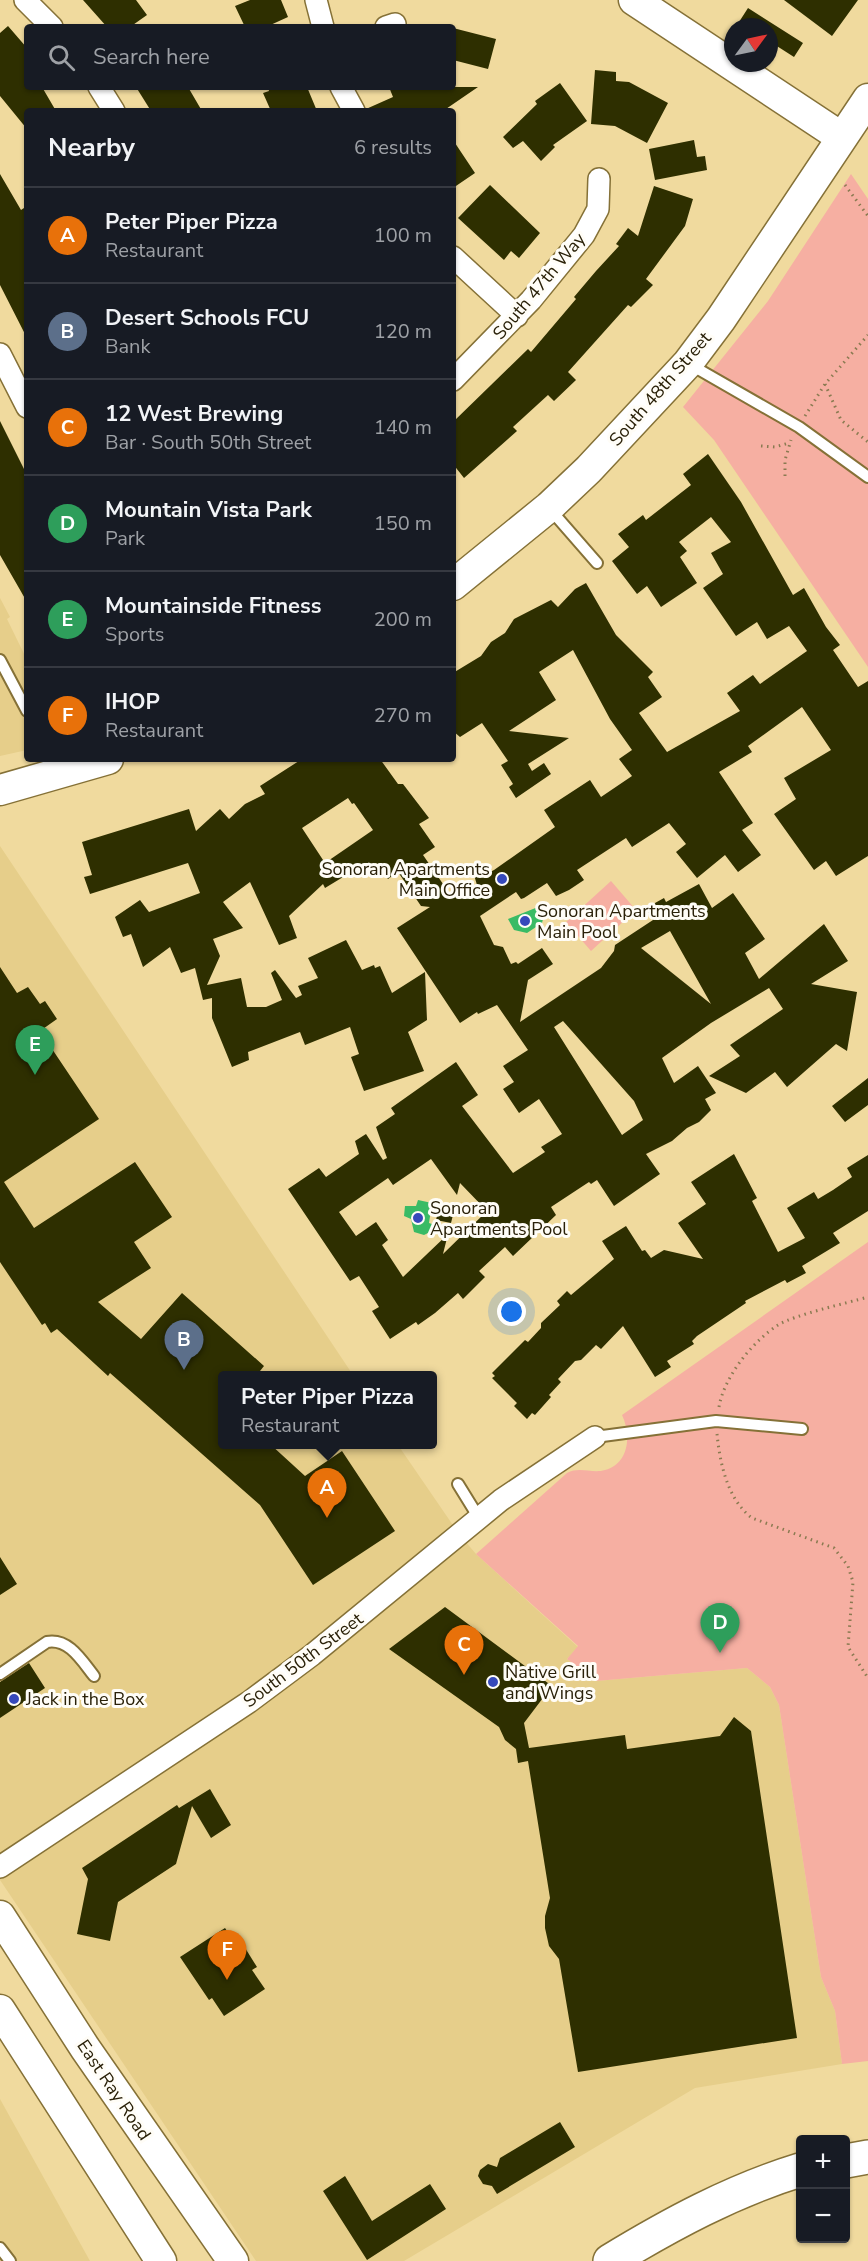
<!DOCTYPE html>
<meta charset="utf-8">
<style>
:root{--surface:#171b24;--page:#242831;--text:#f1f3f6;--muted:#9ea1a6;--line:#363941;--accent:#8c9099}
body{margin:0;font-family:"Nunito Sans",sans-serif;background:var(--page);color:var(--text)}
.controls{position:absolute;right:18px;bottom:18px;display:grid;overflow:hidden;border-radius:6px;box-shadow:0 2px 4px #0004}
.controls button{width:54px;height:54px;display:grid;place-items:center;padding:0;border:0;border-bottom:2px solid var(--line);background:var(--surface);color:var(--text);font:30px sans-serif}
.compass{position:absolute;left:724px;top:18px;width:54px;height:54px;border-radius:50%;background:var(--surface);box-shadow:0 2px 4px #0004;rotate:57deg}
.you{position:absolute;left:512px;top:1312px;width:21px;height:21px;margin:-15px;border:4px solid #fff;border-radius:50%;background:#1a73e8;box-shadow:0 0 0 9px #1a73e833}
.badge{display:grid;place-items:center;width:39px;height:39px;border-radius:50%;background:var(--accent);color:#fff;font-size:20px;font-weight:700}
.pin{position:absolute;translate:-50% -50px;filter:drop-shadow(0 2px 3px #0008)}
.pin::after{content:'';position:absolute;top:32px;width:21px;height:18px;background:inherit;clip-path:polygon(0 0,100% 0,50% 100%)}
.popup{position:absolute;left:218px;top:1371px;width:219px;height:78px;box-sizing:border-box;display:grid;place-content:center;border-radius:6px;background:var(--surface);filter:drop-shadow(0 2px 4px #0005);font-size:20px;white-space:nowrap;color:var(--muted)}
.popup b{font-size:22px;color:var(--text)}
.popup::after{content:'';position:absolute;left:50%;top:100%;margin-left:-12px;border:12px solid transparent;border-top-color:var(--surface)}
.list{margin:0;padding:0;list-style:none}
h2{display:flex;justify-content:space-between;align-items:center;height:78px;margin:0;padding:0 24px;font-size:26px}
h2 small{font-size:20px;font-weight:400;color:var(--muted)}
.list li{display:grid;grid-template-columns:39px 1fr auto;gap:18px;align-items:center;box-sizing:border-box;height:96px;padding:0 24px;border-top:2px solid var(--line)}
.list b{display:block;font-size:22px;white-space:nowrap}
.list p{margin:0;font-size:20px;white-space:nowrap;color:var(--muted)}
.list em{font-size:20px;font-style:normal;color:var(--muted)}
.icon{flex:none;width:33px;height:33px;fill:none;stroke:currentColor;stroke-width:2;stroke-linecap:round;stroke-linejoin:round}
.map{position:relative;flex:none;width:868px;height:2261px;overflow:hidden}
.search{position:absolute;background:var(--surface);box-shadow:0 2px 4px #0004;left:24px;top:24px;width:432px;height:66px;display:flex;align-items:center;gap:15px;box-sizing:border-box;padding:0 21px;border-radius:6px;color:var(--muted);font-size:22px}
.panel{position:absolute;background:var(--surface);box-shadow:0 2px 4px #0004;left:24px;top:108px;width:432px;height:654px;border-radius:6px}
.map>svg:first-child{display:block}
.built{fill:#e6ce8a}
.green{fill:#f6afa2}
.water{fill:#39bb65}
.building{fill:#2e2f00;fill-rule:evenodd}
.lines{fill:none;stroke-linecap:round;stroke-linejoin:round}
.lane-casing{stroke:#857137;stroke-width:14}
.street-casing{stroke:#857137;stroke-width:24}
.secondary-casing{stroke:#857137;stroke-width:33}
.highway-casing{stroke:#857137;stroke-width:36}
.path{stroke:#8a7a51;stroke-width:3;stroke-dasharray:1.5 4.5;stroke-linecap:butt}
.lane{stroke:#fff;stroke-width:10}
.street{stroke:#fff;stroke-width:21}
.secondary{stroke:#fff;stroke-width:30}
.highway{stroke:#fff;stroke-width:33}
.poi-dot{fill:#3649bb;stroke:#fffdf7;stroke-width:2}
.labels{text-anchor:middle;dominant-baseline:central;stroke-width:6;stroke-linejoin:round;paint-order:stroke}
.street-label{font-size:18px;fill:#2a2109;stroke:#fffdf7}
.poi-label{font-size:18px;fill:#2a2109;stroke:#fffdf7;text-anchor:start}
</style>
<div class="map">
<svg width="868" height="2261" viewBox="0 0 868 2261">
<rect width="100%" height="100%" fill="#f0da9e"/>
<!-- built -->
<path class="built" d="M0 598 10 617 7 619 27 660V750L0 756Z
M0 846 353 1375 222 1376V1444L398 1445 459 1534 476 1554 578 1647 567 1659 596 1681 747 1668 770 1687 779 1705 821 1977 835 2011 842 2064 695 2088 404 2261H256L0 1880Z
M0 2099 90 2261H0Z"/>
<!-- green -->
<path class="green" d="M851 174 868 199V667L714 440 683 407 768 301Z
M611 881 636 910 591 951 566 922Z
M868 1242V2061L842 2064 835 2011 821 1977 779 1705 770 1687 747 1668 596 1681 567 1659 578 1646 476 1554 567 1473C580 1466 592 1474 605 1470 630 1463 631 1434 622 1415Z"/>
<!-- water -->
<path class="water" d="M538 907 544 915 542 923 527 933 514 930 508 919Z
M418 1200 432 1203 429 1223 435 1225 434 1230 424 1235 414 1232 411 1219 404 1216 405 1206H416Z"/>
<!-- building -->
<path class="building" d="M83 0H136L147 15 130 27H107Z
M250 0H281L288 17 266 27H245L235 6Z
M784 0H858L832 36Z
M748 8 803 43 794 57 769 41V27H747L739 22Z
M8 26 27 48V87H42L56 111H27V129L0 96V33Z
M453 28 496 39 488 69 453 60Z
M595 70 616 72V81L629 82 668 103 647 143 615 126 591 124Z
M560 83 587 121 553 145 555 147 541 161 523 141 513 148 503 137 537 104 535 101Z
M136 87H188L202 111H151Z
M268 87H307L317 111H271L263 93 269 91Z
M389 87H478L443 111H367L366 109 393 97Z
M453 140 475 173 453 188Z
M694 140 697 157 705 156 707 170 655 180 649 149Z
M0 174 21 210 27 206V338L0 285Z
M490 185 540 233 519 258 511 251 504 260 458 218Z
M654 186 693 199 685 226 646 279 653 285 631 307 628 305 568 372 576 380 554 401 548 395 513 427 517 431 464 478 453 464V422L528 349 531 352 576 299 574 297 596 271 619 246 616 244 628 228 638 236Z
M0 421 27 475V602L0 555Z
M708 454 741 502 793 595 804 588 826 627 840 645 833 650 858 687 868 681V856L836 876 826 861 814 870 774 814 796 799 784 778 831 750 802 707 748 746 752 752 719 772 753 823 742 830 761 855 738 872 725 855 697 878 676 852 686 844 669 823 632 847 626 838 577 870 584 880 569 890 556 896 547 883 524 898 521 899 516 892 480 916 494 945 503 947 511 964 516 962 518 964 542 948 553 964 528 980 520 1022 601 968 614 951 615 945 653 920 646 908 664 898 666 902 699 884 712 908 733 893 765 939 745 953 759 979 824 924 848 961 811 984 857 992 847 1051 836 1044 787 1087 775 1072 746 1093 709 1076 740 1056 730 1045 783 1009 769 988 711 1023 662 1058 674 1083 698 1066 716 1093 705 1099 711 1110 699 1122 687 1128 672 1141 646 1154 660 1174 614 1206 597 1180 591 1184 589 1182 551 1207 556 1215 513 1256 505 1247 479 1271 485 1277 463 1299 458 1293 435 1313 418 1325 416 1322 390 1339 372 1311 379 1307 359 1276 350 1281 288 1189 319 1168 326 1177 359 1154 355 1141 366 1134 383 1160 387 1158 376 1127 395 1114 391 1108 456 1062 478 1095 462 1106 513 1173 545 1152 541 1147 562 1134 539 1099 519 1113 503 1089 514 1082 503 1066 528 1050 497 1005 478 1014 477 1012 460 1023 397 928 430 907 421 906 398 872 388 879 376 863 361 873 358 868 325 888 323 884 289 916 297 938 279 945 250 882 223 902 243 928 213 939 220 956 207 985 241 978 247 1007H266L282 1000 271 973 275 970 296 998 302 995 298 986 318 978 308 958 346 940 362 970 374 965 375 968 380 966 392 993 425 972 427 1020 408 1032 424 1071 364 1091 351 1057 359 1054 350 1027 305 1045 300 1032 248 1052 249 1060 232 1067 212 1018V998L203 1000 195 968 181 973 170 947 143 967 131 934 123 937 115 917 140 900 149 912 200 893 188 863 90 894 84 877 92 875 82 842 189 809 196 831 220 809 229 819 245 804 265 794 260 786 302 759H380L398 784H403L429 818 419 824 435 847 423 855 452 897 477 885 474 875 487 867 490 872 494 870 555 827 544 810 590 780 601 797 632 776 619 759 632 750 610 719 573 650 539 672 556 700 509 731 569 738 528 764 532 771 544 763 551 774 516 798 509 787 513 784 501 765 508 761 482 723 460 737 453 731V673L481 656 491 642 505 633 514 619 551 600 558 607 575 589 586 583 616 635 653 672 648 677 662 697 639 713 667 752 740 711 727 693 753 675 760 684 807 651 789 626 767 639 757 622 736 636 703 588 723 574 711 553 731 542 711 517 679 542 687 551 680 557 697 583 661 607 647 586 637 594 612 561 629 547 618 534 643 515 646 520 691 485 683 474ZM348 798 352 804 354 803 373 830 325 863 302 828ZM670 931 711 1004 641 948ZM563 1021 634 1101 643 1120 622 1135 554 1027ZM431 1159 457 1195 460 1183 487 1211 443 1254 448 1234 403 1277 382 1245 388 1240 376 1222 356 1236 339 1212 388 1178 393 1185Z
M0 967 17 993 28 987 40 1004 45 1001 57 1019 40 1031 99 1119 4 1182 34 1228 135 1162 172 1217 134 1242 151 1268 98 1302 141 1339 182 1293 264 1366 256 1376H222V1444H270L305 1476 342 1451 395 1531 313 1585 260 1505 110 1373 108 1376 57 1329 51 1333 45 1323 42 1325 0 1262Z
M868 1078V1105L845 1122 832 1106Z
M734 1154 757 1198 752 1201 778 1252 805 1238 787 1208 814 1192 818 1199 833 1190 852 1177 847 1168 868 1155V1211L833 1233 840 1243 802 1266 806 1273 787 1283 785 1280 745 1301 746 1303 697 1336 692 1341 694 1344 667 1361 671 1367 655 1377 623 1326 601 1349 596 1345 581 1360 575 1361 558 1379 561 1382 549 1395 551 1397 535 1415 532 1413 527 1419 514 1406 517 1403 492 1378 495 1376 492 1373 525 1340 528 1342 541 1328V1323L560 1305 557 1301 567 1291 571 1295 614 1259 602 1241 626 1226 642 1251 645 1250 651 1258 664 1250 703 1259 678 1223 706 1204 691 1182Z
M440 1204 455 1207 451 1223 436 1220Z
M0 1557 17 1584 0 1595Z
M445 1607 552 1686 524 1723 529 1748 625 1735 627 1749 720 1736 734 1717 751 1731 797 2038 578 2072 559 1959 549 1946 545 1928V1916L550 1898 528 1761 518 1763 516 1749 505 1740 499 1727 389 1649Z
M29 1663 45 1688 0 1718V1682Z
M210 1789 231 1825 211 1838 192 1806 176 1864 118 1902 110 1941 77 1934 88 1879 82 1868 177 1805 179 1808Z
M225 1928 237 1946 242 1943 257 1967 252 1970 265 1989 224 2016 212 1998 209 2000 180 1957Z
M560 2122 575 2147 497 2194 492 2186 483 2184 478 2176 480 2170 488 2164 497 2167 500 2158Z
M345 2176 372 2221 430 2184 446 2209 367 2260 323 2191Z"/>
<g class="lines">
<!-- lane casing -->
<g class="lane-casing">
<path id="lane" d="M691 365 799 427 868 477
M549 508 597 563
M0 660 27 711
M595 1437 716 1421 802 1429
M458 1484 479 1518
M0 1674 47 1642C69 1638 82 1661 94 1676
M0 2248 10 2261"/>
</g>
<!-- street casing -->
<g class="street-casing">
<path id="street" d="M25 0 52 27
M316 0 323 27
M386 27 395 24
M99 87 114 111
M341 87 354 111
M453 257 517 316
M0 354 27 407
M453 380 531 300 584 235 598 209 599 179
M0 1867 249 1702 312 1655 501 1500 595 1437"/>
</g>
<!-- secondary casing -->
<g class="secondary-casing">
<path id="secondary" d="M634 0 841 137
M453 585 549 507 589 469 688 363 721 319 868 99
M0 790 108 759
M0 1916 85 2048 233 2261
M0 2010 161 2261"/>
</g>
<!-- highway casing -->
<g class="highway-casing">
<path id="highway" d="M846 2161 868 2157
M610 2261C671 2224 732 2191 800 2170"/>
</g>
<!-- path -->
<path class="path" d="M845 185 868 216
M825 384 841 420 868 442
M805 416 825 384 868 335
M761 446 775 447 789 443
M785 476V460L791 440
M719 1407C724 1377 752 1342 778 1325 794 1315 847 1303 868 1297
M717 1434C720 1463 727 1499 752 1518L834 1548 848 1566 853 1582 848 1647 868 1678"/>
<!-- lane -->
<use href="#lane" class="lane"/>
<!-- street -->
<use href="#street" class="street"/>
<!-- secondary -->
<use href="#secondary" class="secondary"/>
<!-- highway -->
<use href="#highway" class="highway"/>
</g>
<!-- markers -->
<g class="poi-dot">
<circle cx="502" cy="879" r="6"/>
<circle cx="525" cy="921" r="6"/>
<circle cx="418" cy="1218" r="6"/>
<circle cx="493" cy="1682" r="6"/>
<circle cx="14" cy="1699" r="6"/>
</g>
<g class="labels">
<!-- street labels -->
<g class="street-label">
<text transform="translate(539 286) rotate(-50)">South 47th Way</text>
<text transform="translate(660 389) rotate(-49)">South 48th Street</text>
<text transform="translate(303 1660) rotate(-37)">South 50th Street</text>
<text transform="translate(114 2090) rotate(56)">East Ray Road</text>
</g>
<!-- poi labels -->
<g class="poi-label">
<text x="490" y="869" text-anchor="end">Sonoran Apartments<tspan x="490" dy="21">Main Office</tspan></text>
<text x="537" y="911">Sonoran Apartments<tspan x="537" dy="21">Main Pool</tspan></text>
<text x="430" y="1208">Sonoran<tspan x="430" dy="21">Apartments Pool</tspan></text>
<text x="505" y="1672">Native Grill<tspan x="505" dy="21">and Wings</tspan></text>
<text x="26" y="1699">Jack in the Box</text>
</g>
</g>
</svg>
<div class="controls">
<button>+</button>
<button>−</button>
</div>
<svg class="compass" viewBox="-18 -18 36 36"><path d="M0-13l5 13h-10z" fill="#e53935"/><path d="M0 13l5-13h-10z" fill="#9ea1a6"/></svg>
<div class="you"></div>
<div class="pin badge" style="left:327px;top:1518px;background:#e8710a">A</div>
<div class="popup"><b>Peter Piper Pizza</b>Restaurant</div>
<div class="pin badge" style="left:184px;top:1370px;background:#5c6f8a">B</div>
<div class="pin badge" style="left:464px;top:1675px;background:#e8710a">C</div>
<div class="pin badge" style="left:720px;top:1653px;background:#2e9e5b">D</div>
<div class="pin badge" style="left:35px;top:1075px;background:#2e9e5b">E</div>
<div class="pin badge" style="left:227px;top:1980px;background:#e8710a">F</div>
<div class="search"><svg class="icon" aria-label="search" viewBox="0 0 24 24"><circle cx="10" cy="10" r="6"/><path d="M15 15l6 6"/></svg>Search here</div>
<section class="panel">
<h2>Nearby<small>6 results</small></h2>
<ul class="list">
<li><span class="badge" style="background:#e8710a">A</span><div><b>Peter Piper Pizza</b><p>Restaurant</p></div><em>100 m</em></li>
<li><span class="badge" style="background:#5c6f8a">B</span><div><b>Desert Schools FCU</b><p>Bank</p></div><em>120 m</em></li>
<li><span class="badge" style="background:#e8710a">C</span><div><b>12 West Brewing</b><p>Bar · South 50th Street</p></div><em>140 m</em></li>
<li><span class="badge" style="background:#2e9e5b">D</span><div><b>Mountain Vista Park</b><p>Park</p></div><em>150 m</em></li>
<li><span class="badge" style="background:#2e9e5b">E</span><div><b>Mountainside Fitness</b><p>Sports</p></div><em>200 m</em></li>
<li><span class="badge" style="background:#e8710a">F</span><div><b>IHOP</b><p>Restaurant</p></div><em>270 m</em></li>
</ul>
</section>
</div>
